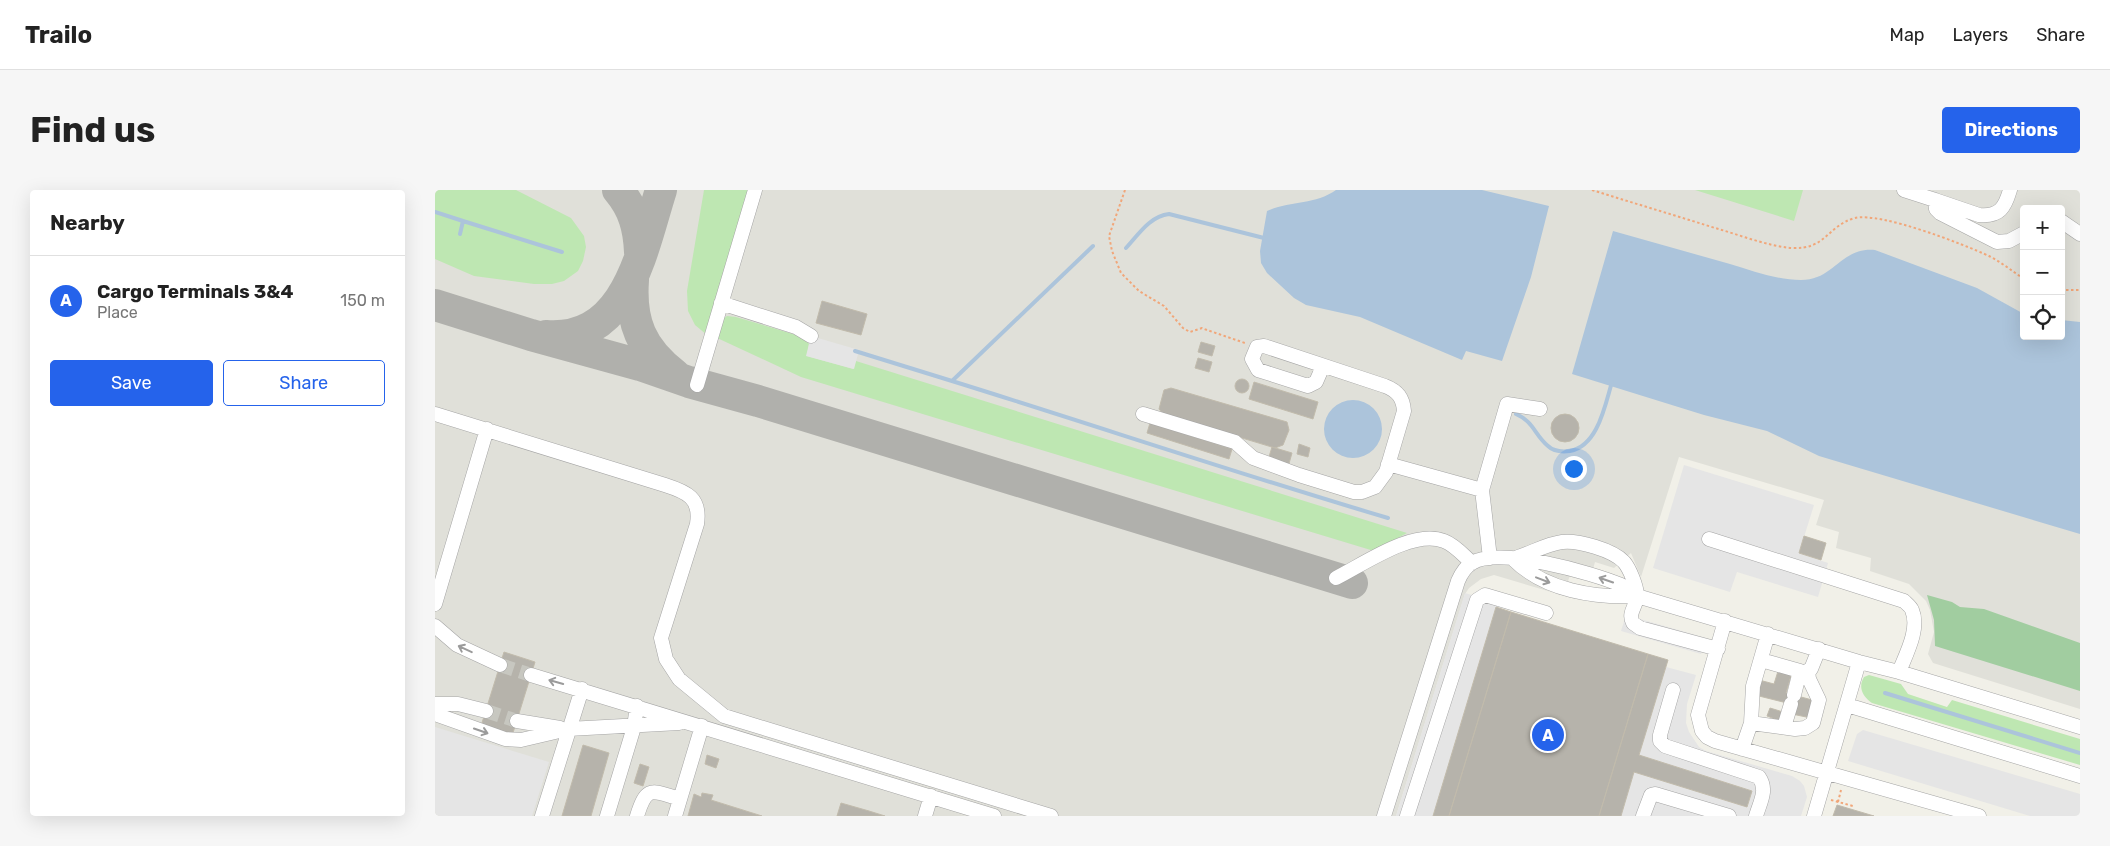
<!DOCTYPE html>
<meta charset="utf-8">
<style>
:root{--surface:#fff;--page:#f6f6f6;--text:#222;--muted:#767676;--line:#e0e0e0;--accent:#2563eb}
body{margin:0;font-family:Rubik,sans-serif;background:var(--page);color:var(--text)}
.controls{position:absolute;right:15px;top:15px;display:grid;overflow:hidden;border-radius:5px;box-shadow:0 5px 20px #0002}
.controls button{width:45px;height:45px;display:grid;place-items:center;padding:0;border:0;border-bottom:1px solid var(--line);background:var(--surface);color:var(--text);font:25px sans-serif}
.you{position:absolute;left:1138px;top:278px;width:18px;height:18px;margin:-12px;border:4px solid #fff;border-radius:50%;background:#1a73e8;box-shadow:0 0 0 8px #1a73e833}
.badge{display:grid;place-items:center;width:32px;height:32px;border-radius:50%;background:var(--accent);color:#fff;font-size:16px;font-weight:700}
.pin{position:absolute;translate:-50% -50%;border:2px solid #fff;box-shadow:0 1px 5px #0006}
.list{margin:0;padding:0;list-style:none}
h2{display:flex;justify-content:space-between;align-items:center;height:65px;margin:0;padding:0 20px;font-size:21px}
h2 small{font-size:16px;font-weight:400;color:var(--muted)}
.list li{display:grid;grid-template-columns:32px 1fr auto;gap:15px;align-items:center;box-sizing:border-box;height:90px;padding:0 20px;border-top:1px solid var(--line)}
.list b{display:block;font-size:19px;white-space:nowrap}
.list p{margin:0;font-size:16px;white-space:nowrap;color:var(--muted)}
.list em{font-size:16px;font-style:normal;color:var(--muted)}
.actions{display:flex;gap:10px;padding:15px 20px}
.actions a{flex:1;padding:11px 0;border:1px solid var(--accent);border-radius:5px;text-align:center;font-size:18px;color:var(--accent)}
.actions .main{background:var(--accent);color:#fff}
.icon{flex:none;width:28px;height:28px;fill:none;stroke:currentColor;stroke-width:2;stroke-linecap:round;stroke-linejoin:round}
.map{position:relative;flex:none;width:1645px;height:626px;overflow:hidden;border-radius:5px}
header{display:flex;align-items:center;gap:30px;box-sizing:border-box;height:70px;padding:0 25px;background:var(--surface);border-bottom:1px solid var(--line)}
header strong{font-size:24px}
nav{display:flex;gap:28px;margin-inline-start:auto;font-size:18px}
.intro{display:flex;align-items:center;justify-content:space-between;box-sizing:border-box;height:120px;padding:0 30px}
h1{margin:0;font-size:35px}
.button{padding:12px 22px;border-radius:5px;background:var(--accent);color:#fff;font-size:18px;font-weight:700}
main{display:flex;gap:30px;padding:0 30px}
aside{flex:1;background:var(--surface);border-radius:5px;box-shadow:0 5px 20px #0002}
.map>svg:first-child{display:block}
.airport{fill:#e0e0d9;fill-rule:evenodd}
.grass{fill:#bee7b2}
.forest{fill:#a1cda0}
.parking{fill:#e5e5e5}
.water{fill:#acc4db}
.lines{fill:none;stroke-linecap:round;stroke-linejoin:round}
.stream{stroke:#acc4db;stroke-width:4}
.taxiway{stroke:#b0b0ac;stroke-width:32}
.building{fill:#b6b3ab;stroke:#c1bbac}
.minor-tunnel{stroke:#c7c7c0;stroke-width:14;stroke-dasharray:14 7;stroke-linecap:butt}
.minor-casing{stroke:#a5a5a5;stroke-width:15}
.path{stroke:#f1a679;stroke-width:2;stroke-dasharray:2.5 2.5;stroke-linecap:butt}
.minor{stroke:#fff;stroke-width:14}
.oneway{stroke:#9b9b9b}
</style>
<header>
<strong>Trailo</strong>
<nav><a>Map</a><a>Layers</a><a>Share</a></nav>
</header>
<div class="intro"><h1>Find us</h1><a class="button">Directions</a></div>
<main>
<aside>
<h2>Nearby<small></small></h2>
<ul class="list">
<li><span class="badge">A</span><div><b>Cargo Terminals 3&amp;4</b><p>Place</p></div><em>150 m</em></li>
</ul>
<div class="actions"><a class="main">Save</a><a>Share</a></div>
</aside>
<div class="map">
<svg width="1645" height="626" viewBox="0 0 1645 626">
<rect width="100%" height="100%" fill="#f1f0e8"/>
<!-- airport -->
<path class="airport" d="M0 0H1645V519L1498 473 1493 464 1499 442 1495 420 1491 411 1474 394 1435 381 1436 368 1401 358 1404 342 1381 335 1389 310 1244 267 1206 387 1196 363 1179 378 1160 372 1158 379 1139 373 1133 391 1144 395 1140 409 1059 385 1046 389 1034 398 1030 404 961 626H327L276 610 277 605 267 603 253 626H0ZM1589 19H1626V146H1589Z"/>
<!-- grass -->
<path class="grass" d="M0 0H81L136 28 149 46 151 57 148 71 143 81 129 91 117 94H99L39 86 0 69Z
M269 0H315L272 145 260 135 253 121 252 101Z
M1260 0H1368L1359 31Z
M292 126 301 127 368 147 374 154 372 166 418 179 421 171 972 343 939 361 366 187 280 147 286 130Z
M1434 485 1466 494 1473 504 1512 517 1517 510 1645 549V575L1437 513C1427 506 1423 497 1429 487Z"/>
<!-- forest -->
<path class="forest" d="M1492 405 1517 412 1525 417 1549 419 1645 453V501L1500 456 1499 430Z"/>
<!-- parking -->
<path class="parking" d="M376 146 424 160 419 179 371 166Z
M1249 275 1379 315 1364 363 1393 373 1383 407 1302 382 1295 402 1218 378Z
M1030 403 1063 413 998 626H961Z
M1191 425 1271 448 1266 464 1186 441Z
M1231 477 1261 485 1252 514 1251 533 1254 542 1264 557 1271 561 1357 586 1365 591 1369 596 1372 607 1366 626H1186L1199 582 1312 617 1317 601 1204 565Z
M0 537 114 572 97 626H0Z
M1428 540 1645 604V626H1595L1413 571 1422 544Z"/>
<!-- water -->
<path class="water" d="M901 0H1047L1114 16 1096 87 1067 171 1031 161 1027 170 925 127 871 115 859 108 832 83 826 73 825 61 832 21C854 11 880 15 901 0Z
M1178 41C1217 52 1256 63 1295 74 1318 81 1342 90 1366 90 1400 90 1405 57 1440 60L1542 98 1589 124V146H1626V130L1645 132V344L1384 266 1332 241 1269 225 1137 184Z
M889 239a29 29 0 1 1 58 0a29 29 0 1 1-58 0Z"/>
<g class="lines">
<!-- stream -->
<path class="stream" d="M0 22 28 31 25 44
M28 31 127 62
M691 58C703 45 715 26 734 24L829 48
M420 161 517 191 658 56
M517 191C662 236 807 285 953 328
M1081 224C1099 232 1099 244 1113 256 1118 261 1127 262 1135 261 1163 256 1170 215 1177 192
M1450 503 1645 563"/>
<!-- taxiway -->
<path class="taxiway" d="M183 0C199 19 204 38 205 62
M198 90C195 132 206 159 240 185
M0 115 96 145 205 175 254 192 323 211 917 393
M111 146C193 152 207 59 226 0"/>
</g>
<!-- building -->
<path class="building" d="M387 111 432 124 426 145 381 133Z
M766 152 780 156 777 166 763 162Z
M763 168 777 172 774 182 760 178Z
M800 196a7 7 0 1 1 14 0a7 7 0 1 1-14 0Z
M819 192 883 212 878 229 814 209Z
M736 198 852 232 854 240 848 255 840 258 728 224 724 219 729 200Z
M1116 238a14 14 0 1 1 28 0a14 14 0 1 1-28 0Z
M715 233 797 259 794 269 712 243Z
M864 254 875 258 873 267 862 264Z
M837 257 857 263 853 277 833 270Z
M1369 346 1391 353 1386 370 1364 363Z
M1061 417 1076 422 1014 626H998Z
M1076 422 1213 464 1164 626H1014Z
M69 462 100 472 77 546 46 536Z
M1213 464 1233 470 1204 565 1317 601 1312 617 1199 582 1186 626H1164Z
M1344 478 1357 482 1351 503 1381 511 1376 528 1357 524 1360 515 1320 505 1324 490 1339 494Z
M1335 518 1348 522 1345 531 1332 526Z
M148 555 174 563 156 626H127Z
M272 565 284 569 281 578 270 574Z
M205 574 214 577 208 596 199 593Z
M267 603 278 605 276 610 327 626H253L259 604 266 607Z
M406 613 434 621 450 626H402Z
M1402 615 1439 626H1398Z"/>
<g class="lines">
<!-- minor-tunnel -->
<path class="minor-tunnel" d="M65 475 96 485
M51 521 82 531"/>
<!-- minor casing -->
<g class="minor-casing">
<path id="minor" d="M1469 0 1500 10 1501 19 1505 23 1562 52 1574 51 1589 43
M1500 10 1544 25C1565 27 1570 17 1575 0
M1626 31 1645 44
M286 113 361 137 376 146
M262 195 320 0
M0 224 230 295C252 302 266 308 262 334L226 448 231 469 244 489 289 526 616 626
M708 224 800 252 818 268 864 285 919 302H927L940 297 951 282 969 221C968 208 963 201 950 196L829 156 822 157 817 169 823 180 873 196 881 192 888 176
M953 274 1047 300 1072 214 1105 219
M1047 300 1055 368
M1274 349 1469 411C1471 413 1476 417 1477 420 1485 439 1471 464 1464 482
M1083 367C1098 362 1112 354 1127 352 1143 350 1178 360 1189 372 1195 379 1201 395 1202 404 1203 415 1192 422 1198 433L1205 438 1283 459
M1078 369C1110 401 1160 408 1202 406
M901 388C929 374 978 339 1009 351 1020 355 1028 365 1037 373
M0 414 52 239
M1290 431 1263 525 1267 541 1272 547 1280 551 1544 626
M0 436 22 455 65 475
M1326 470 1365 481
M96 485 559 626
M1238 500 1225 545V551L1230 556 1324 587C1333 600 1325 612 1321 626
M1359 505 1365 481 1370 482 1376 479 1384 459
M0 514H23L51 521
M1412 515 1645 586
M0 524 70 549 86 550 133 539 244 533
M82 531 125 538
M1316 533 1360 539 1370 538 1378 533 1384 510 1374 489 1373 481
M1349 537 1356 514
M1307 559 1316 533 1318 496 1333 444
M107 626 147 499
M172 626 199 537 202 516
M202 626C212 594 217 601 245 609
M240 626 267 536
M490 626 496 606
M949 626 1023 391C1026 384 1030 377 1037 373 1063 356 1158 383 1186 395 1192 398 1197 402 1202 406L1424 472 1464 482 1645 537
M972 626 1042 410 1050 405 1111 423
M1208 626 1216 605 1220 604 1294 626
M1379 626 1424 472"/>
</g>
<!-- path -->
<path class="path" d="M690 0 674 46 677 61 686 83 704 101 729 116 748 138 755 142 767 138 772 140 810 153
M1157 0C1198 13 1239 25 1280 38 1305 45 1332 56 1357 58 1391 60 1393 35 1420 28 1446 22 1528 54 1554 66 1566 72 1577 81 1589 89
M1626 100H1645
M1396 610 1418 616
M1403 612 1406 600"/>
<!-- minor -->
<use href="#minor" class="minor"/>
</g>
<!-- one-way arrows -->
<defs><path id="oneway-shaft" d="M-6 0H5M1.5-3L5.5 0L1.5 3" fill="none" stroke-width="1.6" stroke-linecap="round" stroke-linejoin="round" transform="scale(1.25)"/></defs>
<g class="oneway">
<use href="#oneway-shaft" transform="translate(1108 390) rotate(21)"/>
<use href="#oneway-shaft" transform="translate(1171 390) rotate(-161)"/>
<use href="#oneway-shaft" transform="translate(30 459) rotate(-155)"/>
<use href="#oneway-shaft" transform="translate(121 492) rotate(-164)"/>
<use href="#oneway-shaft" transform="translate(46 541) rotate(19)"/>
</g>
</svg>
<div class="controls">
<button>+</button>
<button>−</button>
<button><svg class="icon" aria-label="locate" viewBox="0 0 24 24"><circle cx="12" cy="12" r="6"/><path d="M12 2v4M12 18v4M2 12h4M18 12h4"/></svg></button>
</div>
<div class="you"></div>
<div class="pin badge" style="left:1113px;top:545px">A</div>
</div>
</main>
